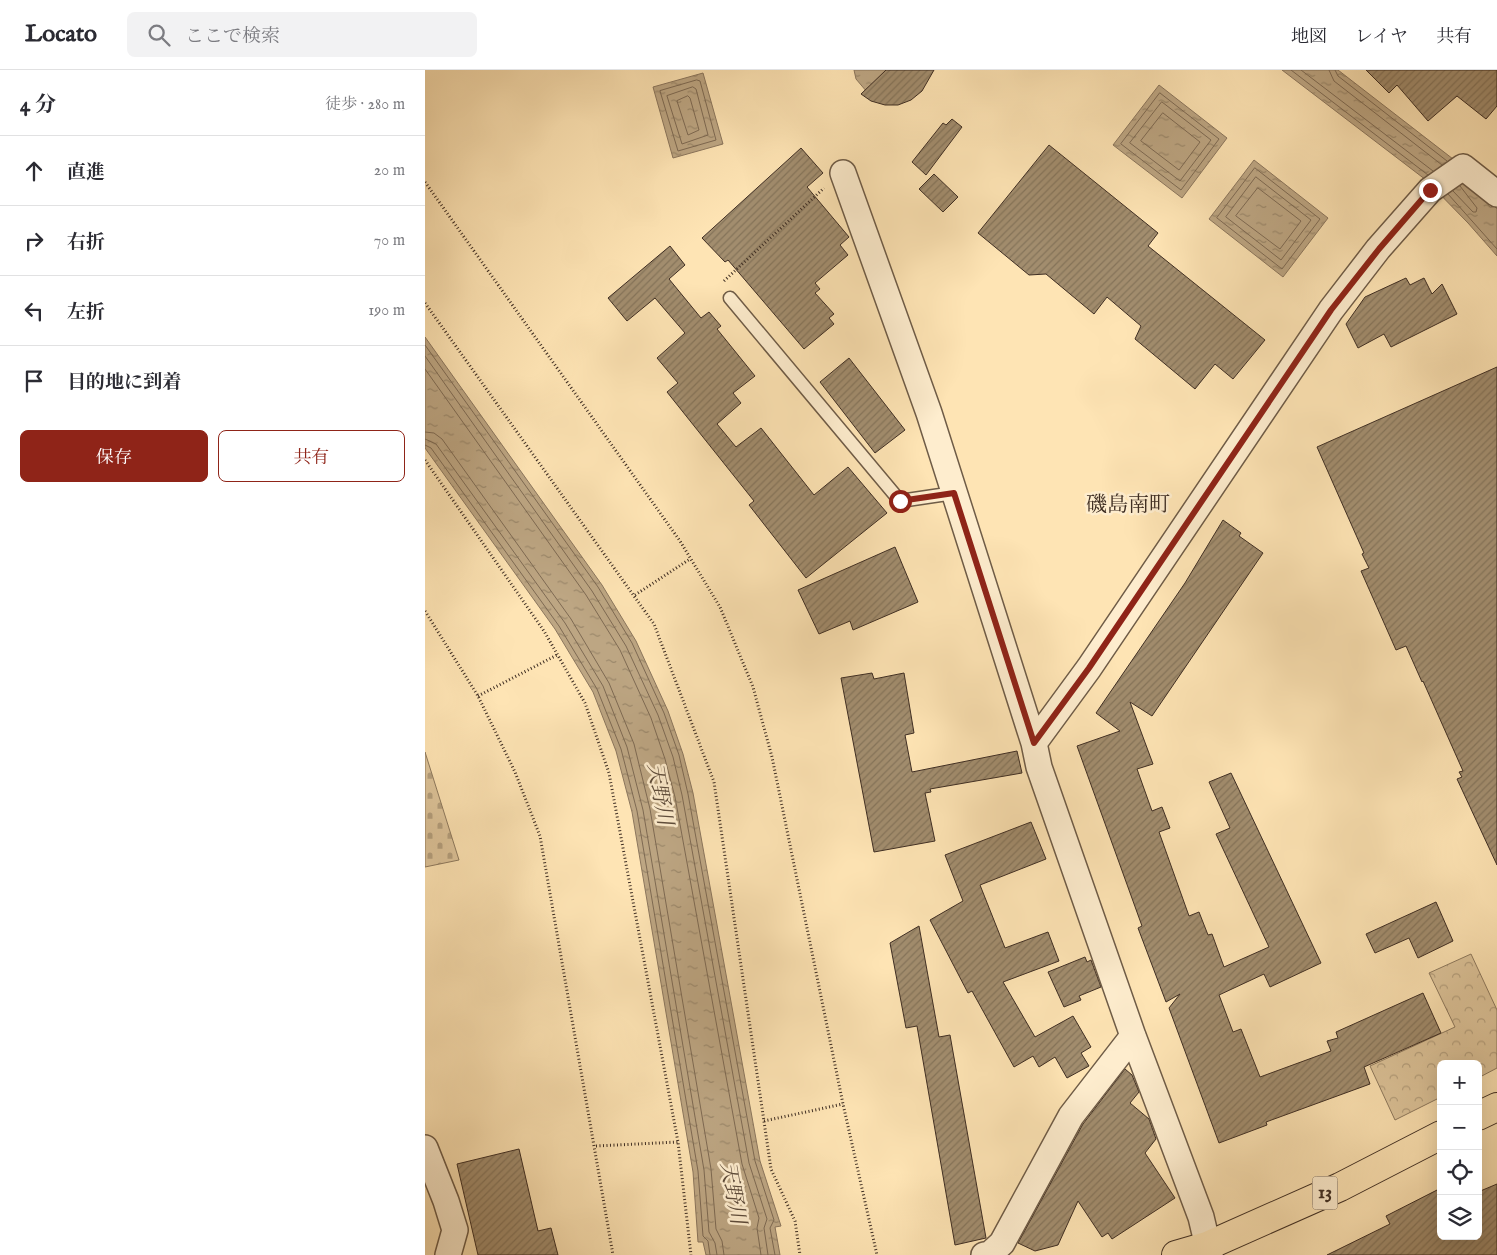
<!DOCTYPE html>
<html lang="ja">
<meta charset="utf-8">
<style>
:root{--surface:#fff;--page:#f2f2f3;--text:#2b2b33;--muted:#7c7c81;--line:#e1e1e2;--accent:#8f2418}
body{margin:0;font-family:"IM FELL English","Noto Serif JP",serif;background:var(--page);color:var(--text)}
.controls{position:absolute;right:15px;bottom:15px;display:grid;overflow:hidden;border-radius:8px;box-shadow:0 5px 20px #0002}
.controls button{width:45px;height:45px;display:grid;place-items:center;padding:0;border:0;border-bottom:1px solid var(--line);background:var(--surface);color:var(--text);font:25px sans-serif}
.stop{position:absolute;width:15px;height:15px;margin:-11px;border:4px solid #8f2418;border-radius:50%;background:#fff}
.stop.end{background:#8f2418;border-color:#fff;box-shadow:0 1px 5px #0008}
.list{margin:0;padding:0;list-style:none}
h2{display:flex;justify-content:space-between;align-items:center;height:65px;margin:0;padding:0 20px;font-size:21px}
h2 small{font-size:16px;font-weight:400;color:var(--muted)}
.list li{display:grid;grid-template-columns:32px 1fr auto;gap:15px;align-items:center;box-sizing:border-box;height:70px;padding:0 20px;border-top:1px solid var(--line)}
.list b{display:block;font-size:19px;white-space:nowrap}
.list em{font-size:16px;font-style:normal;color:var(--muted)}
.actions{display:flex;gap:10px;padding:15px 20px}
.actions a{flex:1;padding:11px 0;border:1px solid var(--accent);border-radius:8px;text-align:center;font-size:18px;color:var(--accent)}
.actions .main{background:var(--accent);color:#fff}
.icon{flex:none;width:28px;height:28px;fill:none;stroke:currentColor;stroke-width:2;stroke-linecap:round;stroke-linejoin:round}
.map{position:relative;flex:none;width:1072px;height:1185px;overflow:hidden}
header{display:flex;align-items:center;gap:30px;box-sizing:border-box;height:70px;padding:0 25px;background:var(--surface);border-bottom:1px solid var(--line)}
header strong{font-size:24px}
nav{display:flex;gap:28px;margin-inline-start:auto;font-size:18px}
.search{width:350px;height:45px;background:var(--page);display:flex;align-items:center;gap:12px;box-sizing:border-box;padding:0 18px;border-radius:8px;color:var(--muted);font-size:19px}
main{display:flex}
aside{flex:1;background:var(--surface)}
.map>svg:first-child{display:block}
.cemetery{fill:url(#cemetery-stones);stroke:#8e7a5f}
.park{fill:url(#park-crowns);stroke:#8e7a5f}
.water{fill:url(#water-ripples);stroke:#8b765d}
.lines{fill:none;stroke-linecap:round;stroke-linejoin:round}
.shore{stroke:#7e6a53;stroke-width:1}
.building{fill:url(#building-hatch);stroke:#3f2e23}
.service-casing{stroke:#6f5c47;stroke-width:15}
.minor-casing{stroke:#6f5c47;stroke-width:28}
.primary-casing{stroke:#3f2e23;stroke-width:30}
.path{stroke:#3f2e23;stroke-width:3;stroke-dasharray:1 2.5;stroke-linecap:butt}
.service{stroke:#feedce;stroke-width:12}
.minor{stroke:#feedce;stroke-width:25}
.primary{stroke:#fee4b4;stroke-width:28}
.route{stroke:#8f2418;stroke-width:6}
.labels{text-anchor:middle;dominant-baseline:central;stroke-width:5;stroke-linejoin:round;paint-order:stroke}
.shield{fill:#feedce;stroke:#786756;stroke-width:1}
.shield-label{font-size:19px;font-weight:bold;fill:#3f2e23}
.neighbourhood-label{font-size:21px;fill:#3f2e23;stroke:#feedce}
.water-label{font-size:21px;font-style:italic;fill:#5e4c3b;stroke:#feedce}
</style>
<header>
<strong>Locato</strong>
<div class="search"><svg class="icon" aria-label="search" viewBox="0 0 24 24"><circle cx="10" cy="10" r="6"/><path d="M15 15l6 6"/></svg>ここで検索</div>
<nav><a>地図</a><a>レイヤ</a><a>共有</a></nav>
</header>
<main>
<aside>
<h2>4 分<small>徒歩 · 280 m</small></h2>
<ul class="list">
<li><svg class="icon" aria-label="ahead" viewBox="0 0 24 24"><path d="M12 20V5M6 11l6-6 6 6"/></svg><div><b>直進</b></div><em>20 m</em></li>
<li><svg class="icon" aria-label="right" viewBox="0 0 24 24"><path d="M7 20v-9h11M14 6l5 5-5 5"/></svg><div><b>右折</b></div><em>70 m</em></li>
<li><svg class="icon" aria-label="left" viewBox="0 0 24 24"><path d="M17 20v-9H6M10 6l-5 5 5 5"/></svg><div><b>左折</b></div><em>190 m</em></li>
<li><svg class="icon" aria-label="arrive" viewBox="0 0 24 24"><path d="M6 21V4h12l-3 4 3 4H6"/></svg><div><b>目的地に到着</b></div></li>
</ul>
<div class="actions"><a class="main">保存</a><a>共有</a></div>
</aside>
<div class="map">
<svg width="1072" height="1185" viewBox="0 0 1072 1185">
<defs>
<pattern id="cemetery-stones" width="16" height="16" patternUnits="userSpaceOnUse" patternTransform="scale(1.25)"><rect width="16" height="16" fill="#dec59b"/><path d="M2 7V4a2 2 0 0 1 4 0v3zM10 15v-3a2 2 0 0 1 4 0v3z" fill="#b5a07e"/></pattern>
<pattern id="park-crowns" width="20" height="18" patternUnits="userSpaceOnUse" patternTransform="scale(1.25)"><rect width="20" height="18" fill="#dec59b"/><path d="M2 6a3 3 0 1 1 6 0M12 15a3 3 0 1 1 6 0" fill="none" stroke="#b5a07e"/></pattern>
<pattern id="water-ripples" width="26" height="14" patternUnits="userSpaceOnUse" patternTransform="scale(1.25)"><rect width="26" height="14" fill="#bda683"/><path d="M2 4q2-2 4 0t4 0M15 11q2-2 4 0t4 0" fill="none" stroke="#9b886b"/></pattern>
<pattern id="building-hatch" width="6" height="6" patternUnits="userSpaceOnUse" patternTransform="scale(1.25)"><rect width="6" height="6" fill="#a28d6e"/><path d="M-1 1l2-2M0 6l6-6M5 7l2-2" fill="none" stroke="#85745a"/></pattern>
</defs>
<rect width="100%" height="100%" fill="#fee4b4"/>
<filter id="stains"><feTurbulence type="fractalNoise" baseFrequency=".004" numOctaves="4"/><feColorMatrix values="0 0 0 0 .2 0 0 0 0 .09 0 0 0 0 .02 0 0 0 .5 -.17"/></filter>
<radialGradient id="worn" r=".72"><stop offset=".6" stop-color="#630" stop-opacity="0"/><stop offset="1" stop-color="#630" stop-opacity=".3"/></radialGradient>
<!-- cemetery -->
<path class="cemetery" d="M0 682 34 790 0 797Z"/>
<!-- park -->
<path class="park" d="M1046 884 1072 940V998L1053 1008V994H1016V1027L970 1050 945 996 1030 957 1004 903Z"/>
<!-- water -->
<path class="water" d="M429 0H487L442 22 431 9Z
M857 0H913L1028 89 1065 137 1069 136 1072 139V186L1043 153 1001 110Z
M278 3 298 74 248 88 228 17Z
M734 15 802 68 757 128 688 75Z
M829 90 903 148 858 207 784 149Z
M0 267 177 515 211 571 243 641 258 684 268 723 335 1091 356 1156 350 1157 355 1185H281L278 1172H273L268 1102 207 742 191 681 168 622 130 559 0 378Z"/>
<g class="lines">
<!-- shore -->
<path class="shore" d="M866 0 1003 105
M876 0 1008 101
M904 0 909 11 1017 95
M910 0 913 6 1022 91
M272 10 275 11 291 70 253 81 235 21Z
M268 17 271 19 283 65 257 74 242 26Z
M735 23 794 69 756 120 696 74Z
M263 26 265 28 274 60 263 65 252 31Z
M737 32 786 70 755 111 705 73Z
M738 43 775 72 754 100 716 71Z
M830 98 895 149 857 199 792 148Z
M831 107 886 150 856 190 801 147Z
M833 118 876 151 855 179 811 146Z
M1028 121 1048 142H1051L1052 138 1035 116
M1023 124 1072 179
M0 275 173 517 207 573 239 643 254 685 263 724 330 1091 349 1150 345 1158 350 1185
M0 286 167 521 201 576 233 645 248 687 257 725 324 1093 342 1149 339 1158 343 1185
M0 299 161 525 195 580 226 648 240 689 250 727 317 1094 334 1148 332 1158 336 1185
M0 362 9 363 17 369 146 549 184 613 209 674 225 739 286 1099 291 1159 297 1171 299 1185
M0 369 11 374 140 553 178 616 202 677 218 740 279 1100 284 1162 290 1173 292 1185
M0 375 6 378 134 556 172 619 196 679 212 741 273 1101 278 1166 283 1171 285 1185"/>
</g>
<!-- building -->
<path class="building" d="M461 0H509L497 21 486 30 473 35H460L446 31 436 24Z
M941 0H1072V36L1061 49 1032 26 1003 51 972 15 964 23Z
M527 49 537 57 501 105 487 92 518 53 521 55Z
M624 75 733 163 723 176 840 270 808 309 790 294 770 319 710 269 716 256 682 227 669 244 621 204 604 205 553 163Z
M376 78 398 103 382 117 424 167 415 175 423 185 390 213 395 219 390 223 409 244 404 248 409 254 379 279 303 190 300 192 277 168Z
M509 104 533 127 518 142 494 119Z
M245 176 260 195 244 209 276 248 284 242 296 256 292 259 330 306 308 323 316 333 292 354 311 377 336 358 389 425 423 397 462 443 381 508 324 435 329 431 242 322 253 313 232 288 260 263 230 228 202 251 183 228Z
M981 208 985 215 999 208 1007 224 1017 214 1032 244 966 277 959 264 933 278 921 254 940 227Z
M424 288 480 360 450 383 395 312Z
M1072 297V795L1032 709 1037 707 1034 702 1038 701 998 611 997 612 981 576 971 580 936 501 944 498 937 484 939 483 892 377Z
M798 450 816 463 814 466 838 483 727 646 705 632 728 694 712 699 727 741 737 737 745 758 734 762 764 846 774 842 783 865 787 864 799 897 844 877 791 764 805 758 784 712 806 703 896 893 845 917 839 904 794 925 808 962 816 959 835 1007 906 981 902 971 913 968 911 962 998 923 1016 963 939 997 945 1014 841 1052 842 1055 794 1073 744 938 755 924 741 932 713 858 717 856 652 676 695 661 671 643 760 513Z
M470 477 493 532 428 560 425 551 394 564 373 520Z
M447 603 449 609 479 603 489 663 480 665 487 702 592 681 597 703 505 719 506 722 500 723 510 771 449 782 416 608Z
M606 752 621 789 555 815 580 878 623 862 634 891 578 912 610 967 648 946 666 977 656 983 664 996 642 1008 630 987 614 997 608 986 589 997 547 921 543 923 505 850 538 831 520 785Z
M1011 832 1028 871 993 888 984 868 950 883 941 864Z
M494 856 514 967 525 965 561 1168 530 1175 492 956 481 958 465 873Z
M660 887 662 892 666 890 676 917 654 926 656 930 639 937 623 902Z
M700 999 707 1005 714 1022 705 1033 724 1049 731 1069 720 1083 750 1128 687 1169 683 1163 677 1167 653 1131 633 1175 610 1181 593 1173 658 1054Z
M94 1079 113 1161 126 1158 133 1185H53L32 1094Z
M1072 1114V1185H902L965 1154 961 1146 1016 1118V1166H1053V1122Z"/>
<g class="lines">
<!-- service casing -->
<g class="service-casing">
<path id="service" d="M305 228 475 431 529 423"/>
</g>
<!-- minor casing -->
<g class="minor-casing">
<path id="minor" d="M418 103 504 343 609 673 614 697 708 966 776 1147 785 1185
M609 673 664 598 906 240 953 179 1005 120 1038 97 1072 124
M0 1078 21 1131 30 1160 23 1185
M559 1185 565 1184 577 1173 646 1046 708 966"/>
</g>
<!-- primary casing -->
<g class="primary-casing">
<path id="primary" d="M1053 1046 1072 1037
M751 1185 782 1176 915 1117 1016 1065"/>
</g>
<!-- path -->
<path class="path" d="M0 112 255 471 295 537 328 617 347 687 418 1034 452 1185
M299 211 399 118
M0 233 229 554 289 712 346 1099 370 1151 375 1185
M0 390 119 561 160 633 184 703 253 1072 266 1185
M210 525 265 489
M0 541 53 626 90 702 115 766 188 1185
M53 626 132 585
M339 1051 418 1034
M171 1076 253 1072"/>
<!-- service -->
<use href="#service" class="service"/>
<!-- minor -->
<use href="#minor" class="minor"/>
<!-- primary -->
<use href="#primary" class="primary"/>
</g>
<g class="lines">
<!-- route -->
<path class="route" d="M475 431 529 423 609 673 664 598 906 240 954 179 1005 120"/>
</g>
<g class="labels">
<!-- shield labels -->
<rect class="shield" x="887.5" y="1106.5" width="25" height="33" rx="4"/>
<g class="shield-label">
<text x="900" y="1123">13</text>
</g>
<!-- neighbourhood labels -->
<g class="neighbourhood-label">
<text x="703" y="435">磯島南町</text>
</g>
<!-- water labels -->
<g class="water-label">
<text transform="translate(234 724) rotate(80)">天野川</text>
<text transform="translate(307 1123) rotate(80)">天野川</text>
</g>
</g>
<rect width="100%" height="100%" filter="url(#stains)"/>
<rect width="100%" height="100%" fill="url(#worn)"/>
</svg>
<div class="controls">
<button>+</button>
<button>−</button>
<button><svg class="icon" aria-label="locate" viewBox="0 0 24 24"><circle cx="12" cy="12" r="6"/><path d="M12 2v4M12 18v4M2 12h4M18 12h4"/></svg></button>
<button><svg class="icon" aria-label="layers" viewBox="0 0 24 24"><path d="M12 4l9 5-9 5-9-5zM3 14l9 5 9-5"/></svg></button>
</div>
<div class="stop" style="left:475px;top:431px"></div>
<div class="stop end" style="left:1005px;top:120px"></div>
</div>
</main>
